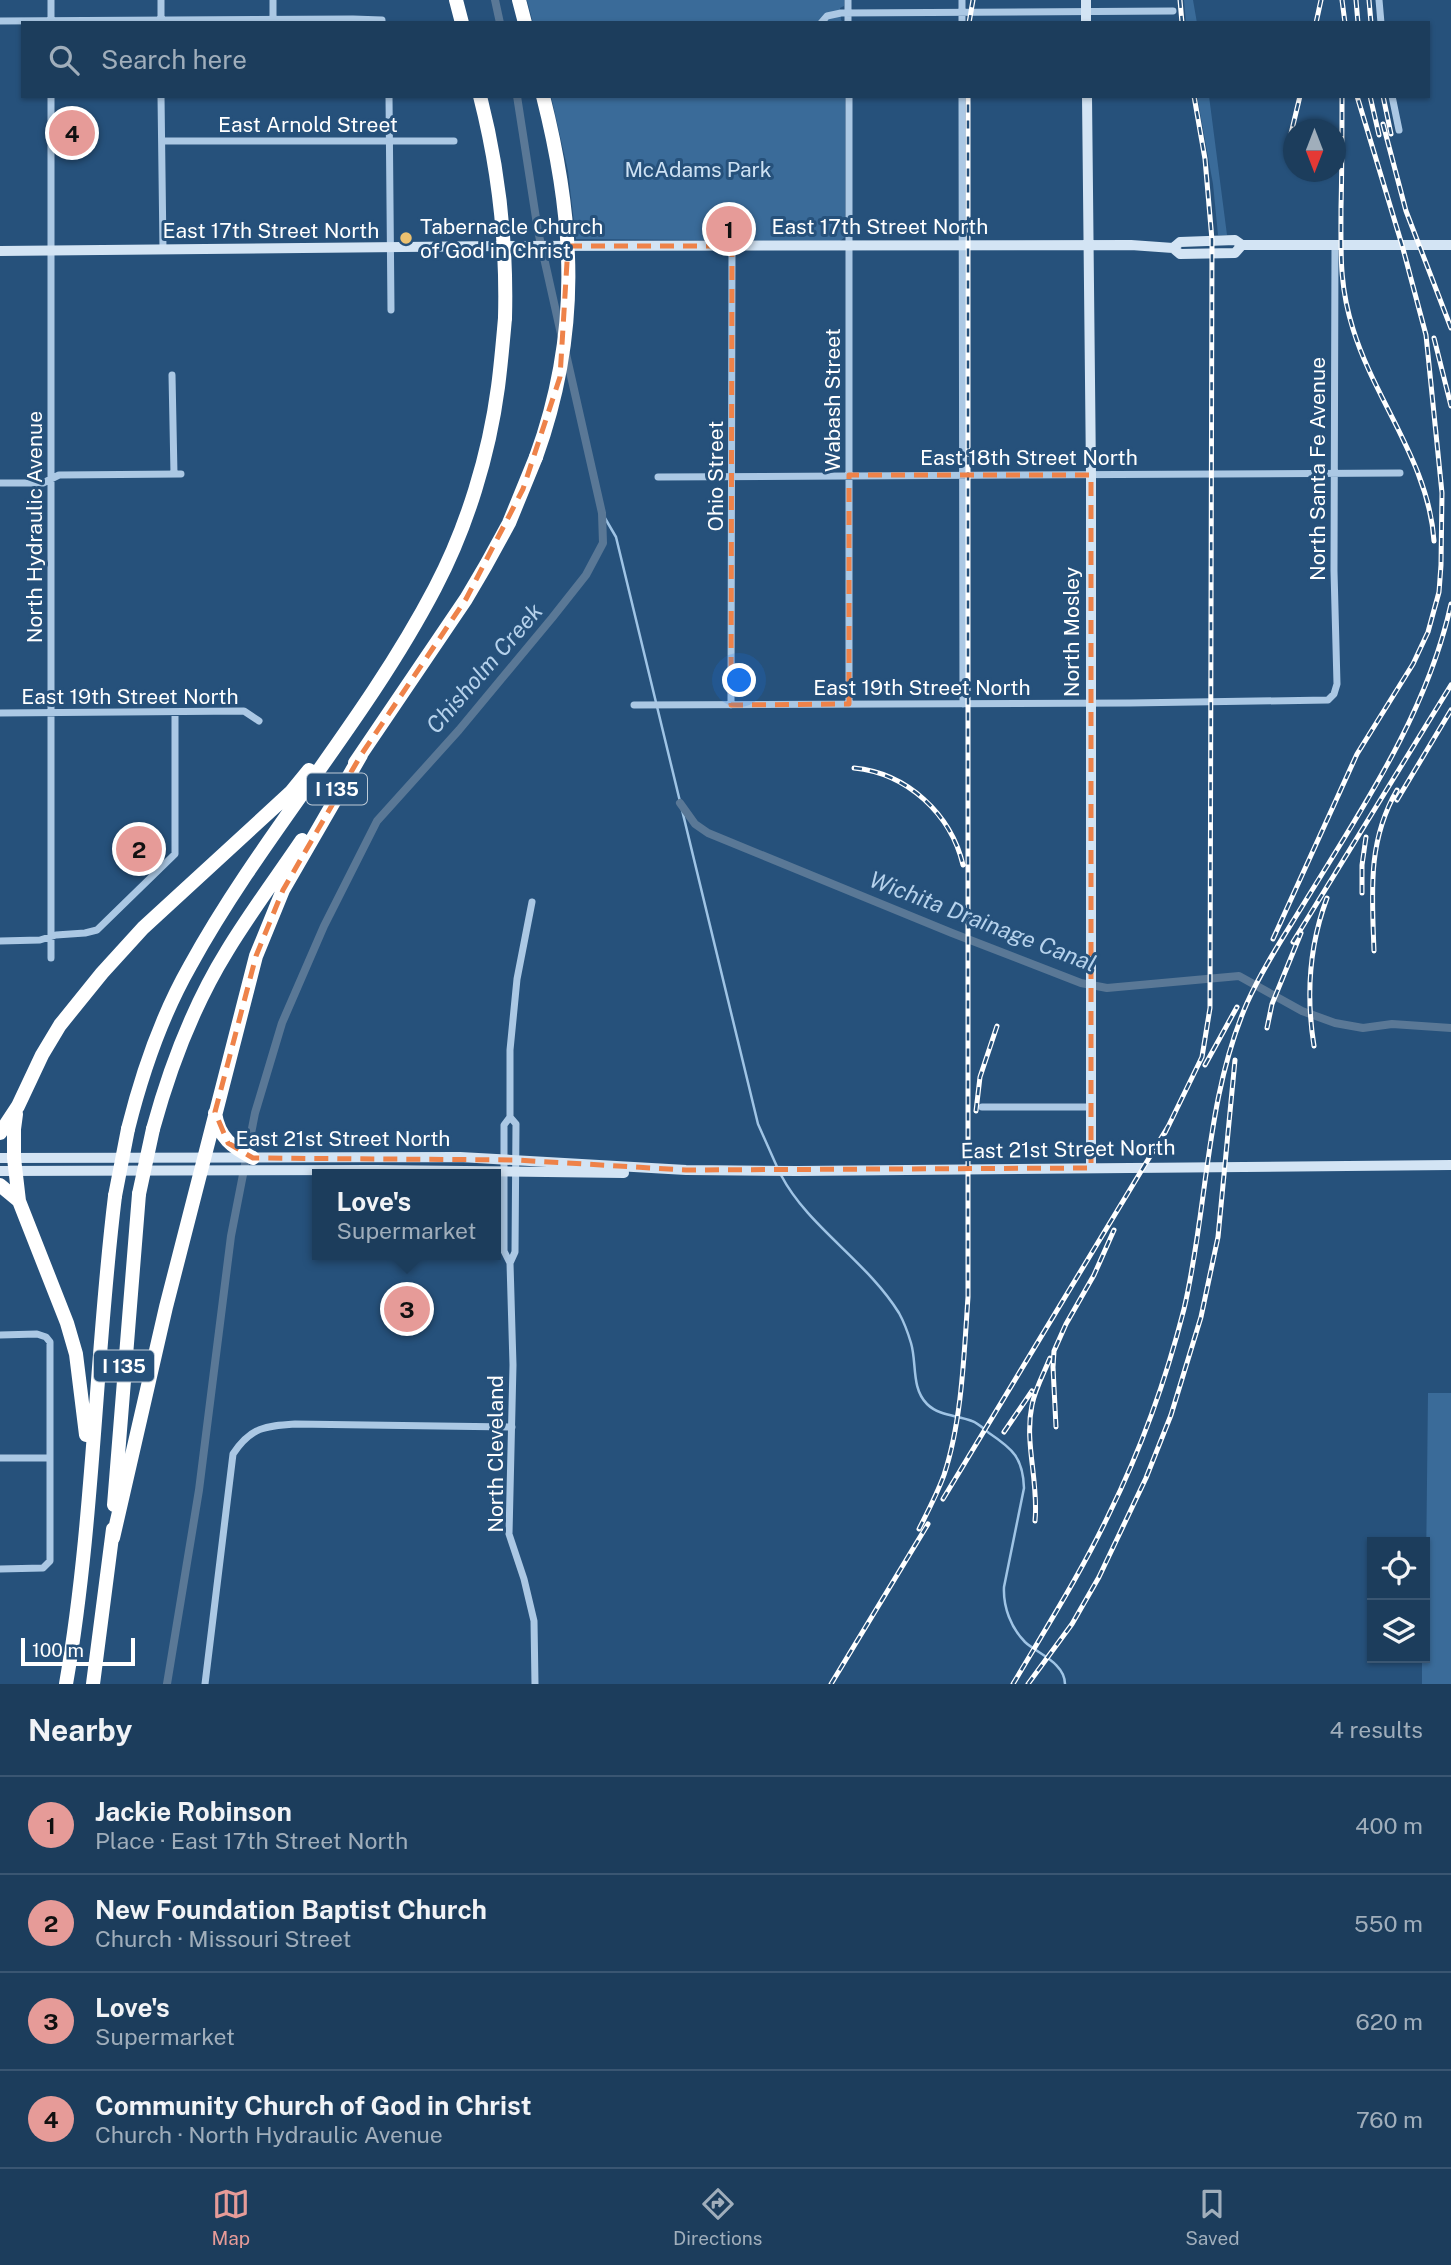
<!DOCTYPE html>
<meta charset="utf-8">
<style>
:root{--surface:#1c3d5c;--page:#294865;--text:#f1f3f6;--muted:#a0aebb;--line:#3a5672;--accent:#e69b98}
body{margin:0;font-family:"Public Sans",sans-serif;background:var(--page);color:var(--text)}
.controls{position:absolute;right:21px;bottom:21px;display:grid;overflow:hidden;border-radius:0px;box-shadow:0 2px 5px #0004}
.controls button{width:63px;height:63px;display:grid;place-items:center;padding:0;border:0;border-bottom:2px solid var(--line);background:var(--surface);color:var(--text);font:35px sans-serif}
.compass{position:absolute;left:1283px;top:119px;width:63px;height:63px;border-radius:50%;background:var(--surface);box-shadow:0 2px 5px #0004;rotate:180deg}
.scale{position:absolute;left:21px;bottom:18px;width:114px;box-sizing:border-box;padding-left:7px;border:4px solid #fff;border-top:0;font-size:19px;line-height:24px;white-space:nowrap;color:#fff;-webkit-text-stroke:5px #26517b;paint-order:stroke}
.you{position:absolute;left:740px;top:681px;width:24px;height:24px;margin:-18px;border:5px solid #fff;border-radius:50%;background:#1a73e8;box-shadow:0 0 0 10px #1a73e833}
.badge{display:grid;place-items:center;width:46px;height:46px;border-radius:50%;background:var(--accent);color:#111;font-size:23px;font-weight:700}
.pin{position:absolute;translate:-50% -50%;border:4px solid #fff;box-shadow:0 2px 7px #0006}
.popup{position:absolute;left:312px;top:1169px;width:189px;height:91px;box-sizing:border-box;display:grid;place-content:center;border-radius:0px;background:var(--surface);filter:drop-shadow(0 2px 5px #0005);font-size:23px;white-space:nowrap;color:var(--muted)}
.popup b{font-size:26px;color:var(--text)}
.popup::after{content:'';position:absolute;left:50%;top:100%;margin-left:-14px;border:14px solid transparent;border-top-color:var(--surface)}
.list{margin:0;padding:0;list-style:none}
h2{display:flex;justify-content:space-between;align-items:center;height:91px;margin:0;padding:0 28px;font-size:30px}
h2 small{font-size:23px;font-weight:400;color:var(--muted)}
.list li{display:grid;grid-template-columns:46px 1fr auto;gap:21px;align-items:center;box-sizing:border-box;height:98px;padding:0 28px;border-top:2px solid var(--line)}
.list b{display:block;font-size:26px;white-space:nowrap}
.list p{margin:0;font-size:23px;white-space:nowrap;color:var(--muted)}
.list em{font-size:23px;font-style:normal;color:var(--muted)}
.icon{flex:none;width:38px;height:38px;fill:none;stroke:currentColor;stroke-width:2;stroke-linecap:round;stroke-linejoin:round}
.map{position:relative;flex:none;width:1451px;height:1684px;overflow:hidden}
.search{position:absolute;background:var(--surface);box-shadow:0 2px 5px #0004;left:21px;right:21px;top:21px;height:77px;display:flex;align-items:center;gap:18px;box-sizing:border-box;padding:0 24px;border-radius:0px;color:var(--muted);font-size:26px}
.sheet{height:483px;background:var(--surface)}
nav{display:flex;justify-content:space-around;align-items:center;box-sizing:border-box;height:98px;border-top:2px solid var(--line);background:var(--surface);font-size:19px;color:var(--muted)}
nav a{display:grid;justify-items:center;gap:4px}
nav .on{color:var(--accent)}
.map>svg:first-child{display:block}
.green{fill:#3a6b99}
.lines{fill:none;stroke-linecap:round;stroke-linejoin:round}
.stream{stroke:#9fc4e5;stroke-width:2.5}
.canal{stroke:#5a7896;stroke-width:8}
.street{stroke:#abc8e4;stroke-width:7}
.secondary{stroke:#d3e4f4;stroke-width:10}
.highway{stroke:#fff;stroke-width:14}
.rail-casing{stroke:#fff;stroke-width:5}
.rail{stroke:#26517b;stroke-width:2.5;stroke-dasharray:8;stroke-linecap:butt}
.highway-bridge{stroke:#fff;stroke-width:14}
.marked{fill:none;stroke:#ee8249;stroke-width:5;stroke-dasharray:14 9;stroke-linejoin:round}
.poi-dot{fill:#ecc170;stroke:#26517b;stroke-width:2.5}
.labels{text-anchor:middle;dominant-baseline:central;stroke-width:6;stroke-linejoin:round;paint-order:stroke}
.shield{fill:#26517b;stroke:#becbd7;stroke-width:2}
.shield-label{font-size:19px;font-weight:bold;fill:#fff}
.street-label{font-size:21px;fill:#fff;stroke:#26517b}
.park-label{font-size:21px;fill:#cde1f3;stroke:#26517b}
.poi-label{font-size:21px;fill:#fff;stroke:#26517b;text-anchor:start}
.water-label{font-size:23px;font-style:italic;fill:#b6d2ec;stroke:#26517b}
</style>
<div class="map">
<svg width="1451" height="1684" viewBox="0 0 1451 1684">
<rect width="100%" height="100%" fill="#26517b"/>
<!-- green -->
<path class="green" d="M527 0H844V6L840 8 841 20 844 23H533Z
M1184 0H1193L1197 23H1186Z
M551 96H845V237L840 241 576 239 568 171Z
M1197 96H1209L1227 235H1218L1213 184Z
M1428 1393H1451V1684H1422V1658H1425Z"/>
<g class="lines">
<!-- stream -->
<path class="stream" d="M602 513 616 537 758 1124 778 1169
M781 1175C808 1227 867 1261 899 1313 904 1322 908 1333 911 1343 917 1363 911 1388 927 1404 939 1416 957 1415 972 1421 978 1423 984 1429 989 1433 1013 1449 1023 1458 1024 1488L1004 1587C1003 1607 1011 1628 1025 1642 1038 1654 1065 1663 1065 1684"/>
<!-- canal -->
<path class="canal" d="M495 0 500 23
M517 96 538 231 561 334
M680 803 695 824 708 833 952 933 1081 983 1107 988 1239 976 1302 1011 1335 1023 1363 1028 1392 1024 1451 1028
M167 1684 199 1490 231 1236 255 1113 282 1023 324 926 377 821 459 730 552 618 586 575 603 543 602 513 566 354"/>
<!-- street -->
<path class="street" d="M848 0V23
M962 0V23
M1379 0 1381 23
M273 18V0
M161 20V0
M0 21 353 19 382 20V23
M51 23V0
M821 23 827 16 841 13 1173 11
M161 96 163 250
M389 96 391 310
M849 96V704
M962 96 963 704
M1392 96 1399 130
M162 141H454
M172 375 174 474
M658 477 1400 473
M0 483H43L59 475 181 474
M634 705 1130 703 1328 700 1334 694 1337 684 1334 571 1335 244
M731 705 732 246
M0 713 244 711 259 721
M532 902 517 979 510 1050V1117L504 1125V1251L510 1263 513 1365 509 1534 524 1579 534 1621 535 1684
M0 941 40 940 56 935 85 933 97 930 175 854V712
M51 958V96
M982 1107H1091
M510 1117 516 1124 515 1252 510 1263
M0 1335 37 1334 46 1337 50 1342V1561L43 1568 0 1569
M0 1458H50
M205 1684 233 1454C251 1427 265 1426 295 1424L512 1427"/>
<!-- secondary -->
<path class="secondary" d="M1086 0V23
M1087 96 1091 475V1168
M1173 248 1180 242 1235 240 1242 245H1451
M0 251 501 246 1131 245 1173 248 1180 254 1235 253 1242 245
M0 1158 460 1157 686 1170 797 1171 1451 1165
M0 1171 376 1170 624 1173"/>
<!-- highway -->
<path class="highway" d="M456 0 462 23
M519 0 525 23
M355 763 466 599 486 565 509 523 536 457
M215 1113C219 1138 232 1147 253 1158
M16 1114 14 1129V1158L19 1201 67 1323 76 1354 86 1435
M128 1129C142 1073 161 1017 190 966 262 835 365 722 435 588 467 527 489 455 498 387 501 364 503 341 505 318
M153 1129C170 1067 193 1006 227 951 250 913 277 877 302 840
M0 1133 18 1106 42 1055 60 1025 102 973 143 928 291 792 309 770
M0 1185 19 1201
M114 1505 139 1194
M113 1538 166 1307 256 956 283 890 361 755
M66 1684C94 1523 95 1358 115 1196
M93 1684 113 1529"/>
<!-- rail casing -->
<g class="rail-casing">
<path id="rail" d="M1180 0 1182 23
M1342 0 1345 23
M1356 0 1358 23
M1369 0 1371 23
M969 23 973 0
M1316 23 1321 0
M1342 96C1342 133 1342 171 1341 208 1341 252 1339 285 1353 329 1375 401 1429 463 1434 541
M1370 96 1379 135
M1383 96 1391 134
M1383 124 1406 211 1451 328
M1289 142 1300 96
M1434 338 1451 406
M854 768C907 773 951 814 963 865
M1397 800 1451 710
M1362 893V865L1366 837
M1273 939 1357 754 1413 664 1428 632 1439 592 1441 565 1442 493 1426 335 1402 245 1357 96
M1293 942 1451 685
M1374 951C1372 893 1367 842 1397 790
M1267 1028 1272 1004 1301 933
M1314 1046C1306 996 1309 946 1327 898
M1205 1065 1237 1007
M976 1111 980 1077 997 1026
M1165 1133 1202 1057 1210 1008 1212 240 1205 159 1194 96
M1056 1427 1053 1367 1054 1351 1066 1324 1094 1275 1114 1230
M1004 1432 1032 1391
M943 1499 1169 1125
M1035 1521C1039 1482 1024 1443 1032 1405 1035 1389 1044 1373 1050 1358
M919 1529C928 1511 937 1494 944 1475 962 1421 964 1354 968 1297V96
M831 1684 928 1524
M1013 1684C1046 1628 1081 1573 1109 1514 1141 1449 1166 1380 1184 1309 1208 1207 1205 1100 1247 1003 1263 967 1286 933 1306 900 1363 807 1427 713 1451 604
M1028 1684 1072 1624 1099 1577 1146 1478 1171 1415 1201 1317 1218 1237 1235 1060"/>
</g>
<!-- rail -->
<use href="#rail" class="rail"/>
<!-- highway-bridge -->
<path class="highway-bridge" d="M480 96C499 170 507 242 505 318
M536 457C581 333 575 222 543 96
M139 1194 153 1129
M115 1196 128 1129"/>
</g>
<!-- marked area -->
<path class="marked" d="M568 246H732L731 705 849 704V475H1091V1168L686 1170 516 1160 253 1158 228 1143 215 1112 256 956 283 890 361 755 466 599 523 489 560 377Z"/>
<!-- markers -->
<circle class="poi-dot" cx="406" cy="238" r="7"/>
<g class="labels">
<!-- shield labels -->
<g class="shield">
<rect x="307" y="773.5" width="60" height="31" rx="5"/>
<rect x="94" y="1350.5" width="60" height="31" rx="5"/>
</g>
<g class="shield-label">
<text x="337" y="789">I 135</text>
<text x="124" y="1366">I 135</text>
</g>
<!-- street labels -->
<g class="street-label">
<text x="308" y="124">East Arnold Street</text>
<text x="880" y="226">East 17th Street North</text>
<text x="271" y="230">East 17th Street North</text>
<text transform="translate(832 400) rotate(-90)">Wabash Street</text>
<text x="1029" y="457">East 18th Street North</text>
<text transform="translate(1317 469) rotate(-90)">North Santa Fe Avenue</text>
<text transform="translate(715 476) rotate(-90)">Ohio Street</text>
<text transform="translate(34 527) rotate(-90)">North Hydraulic Avenue</text>
<text transform="translate(1071 632) rotate(-90)">North Mosley</text>
<text x="922" y="687">East 19th Street North</text>
<text x="130" y="696">East 19th Street North</text>
<text x="343" y="1138">East 21st Street North</text>
<text transform="translate(1068 1149) rotate(-1)">East 21st Street North</text>
<text transform="translate(495 1454) rotate(-90)">North Cleveland</text>
</g>
<!-- park labels -->
<g class="park-label">
<text x="698" y="169">McAdams Park</text>
</g>
<!-- poi labels -->
<g class="poi-label">
<text x="420" y="226">Tabernacle Church<tspan x="420" dy="24">of God in Christ</tspan></text>
</g>
<!-- water labels -->
<g class="water-label">
<text transform="translate(484 668) rotate(-49)">Chisholm Creek</text>
<text transform="translate(983 921) rotate(21)">Wichita Drainage Canal</text>
</g>
</g>
</svg>
<div class="controls">
<button><svg class="icon" aria-label="locate" viewBox="0 0 24 24"><circle cx="12" cy="12" r="6"/><path d="M12 2v4M12 18v4M2 12h4M18 12h4"/></svg></button>
<button><svg class="icon" aria-label="layers" viewBox="0 0 24 24"><path d="M12 4l9 5-9 5-9-5zM3 14l9 5 9-5"/></svg></button>
</div>
<svg class="compass" viewBox="-18 -18 36 36"><path d="M0-13l5 13h-10z" fill="#e53935"/><path d="M0 13l5-13h-10z" fill="#a0aebb"/></svg>
<div class="scale">100 m</div>
<div class="you"></div>
<div class="pin badge" style="left:729px;top:229px">1</div>
<div class="pin badge" style="left:139px;top:849px">2</div>
<div class="pin badge" style="left:407px;top:1309px">3</div>
<div class="popup"><b>Love's</b>Supermarket</div>
<div class="pin badge" style="left:72px;top:133px">4</div>
<div class="search"><svg class="icon" aria-label="search" viewBox="0 0 24 24"><circle cx="10" cy="10" r="6"/><path d="M15 15l6 6"/></svg>Search here</div>
</div>
<section class="sheet">
<h2>Nearby<small>4 results</small></h2>
<ul class="list">
<li><span class="badge">1</span><div><b>Jackie Robinson</b><p>Place · East 17th Street North</p></div><em>400 m</em></li>
<li><span class="badge">2</span><div><b>New Foundation Baptist Church</b><p>Church · Missouri Street</p></div><em>550 m</em></li>
<li><span class="badge">3</span><div><b>Love's</b><p>Supermarket</p></div><em>620 m</em></li>
<li><span class="badge">4</span><div><b>Community Church of God in Christ</b><p>Church · North Hydraulic Avenue</p></div><em>760 m</em></li>
</ul>
</section>
<nav>
<a class="on"><svg class="icon" aria-label="map" viewBox="0 0 24 24"><path d="M3 6l6-2 6 2 6-2v14l-6 2-6-2-6 2zM9 4v14M15 6v14"/></svg>Map</a>
<a><svg class="icon" aria-label="directions" viewBox="0 0 24 24"><path d="M12 3l9 9-9 9-9-9zM9 14v-3h6M13 9l2 2-2 2"/></svg>Directions</a>
<a><svg class="icon" aria-label="saved" viewBox="0 0 24 24"><path d="M7 4h10v16l-5-4-5 4z"/></svg>Saved</a>
</nav>
